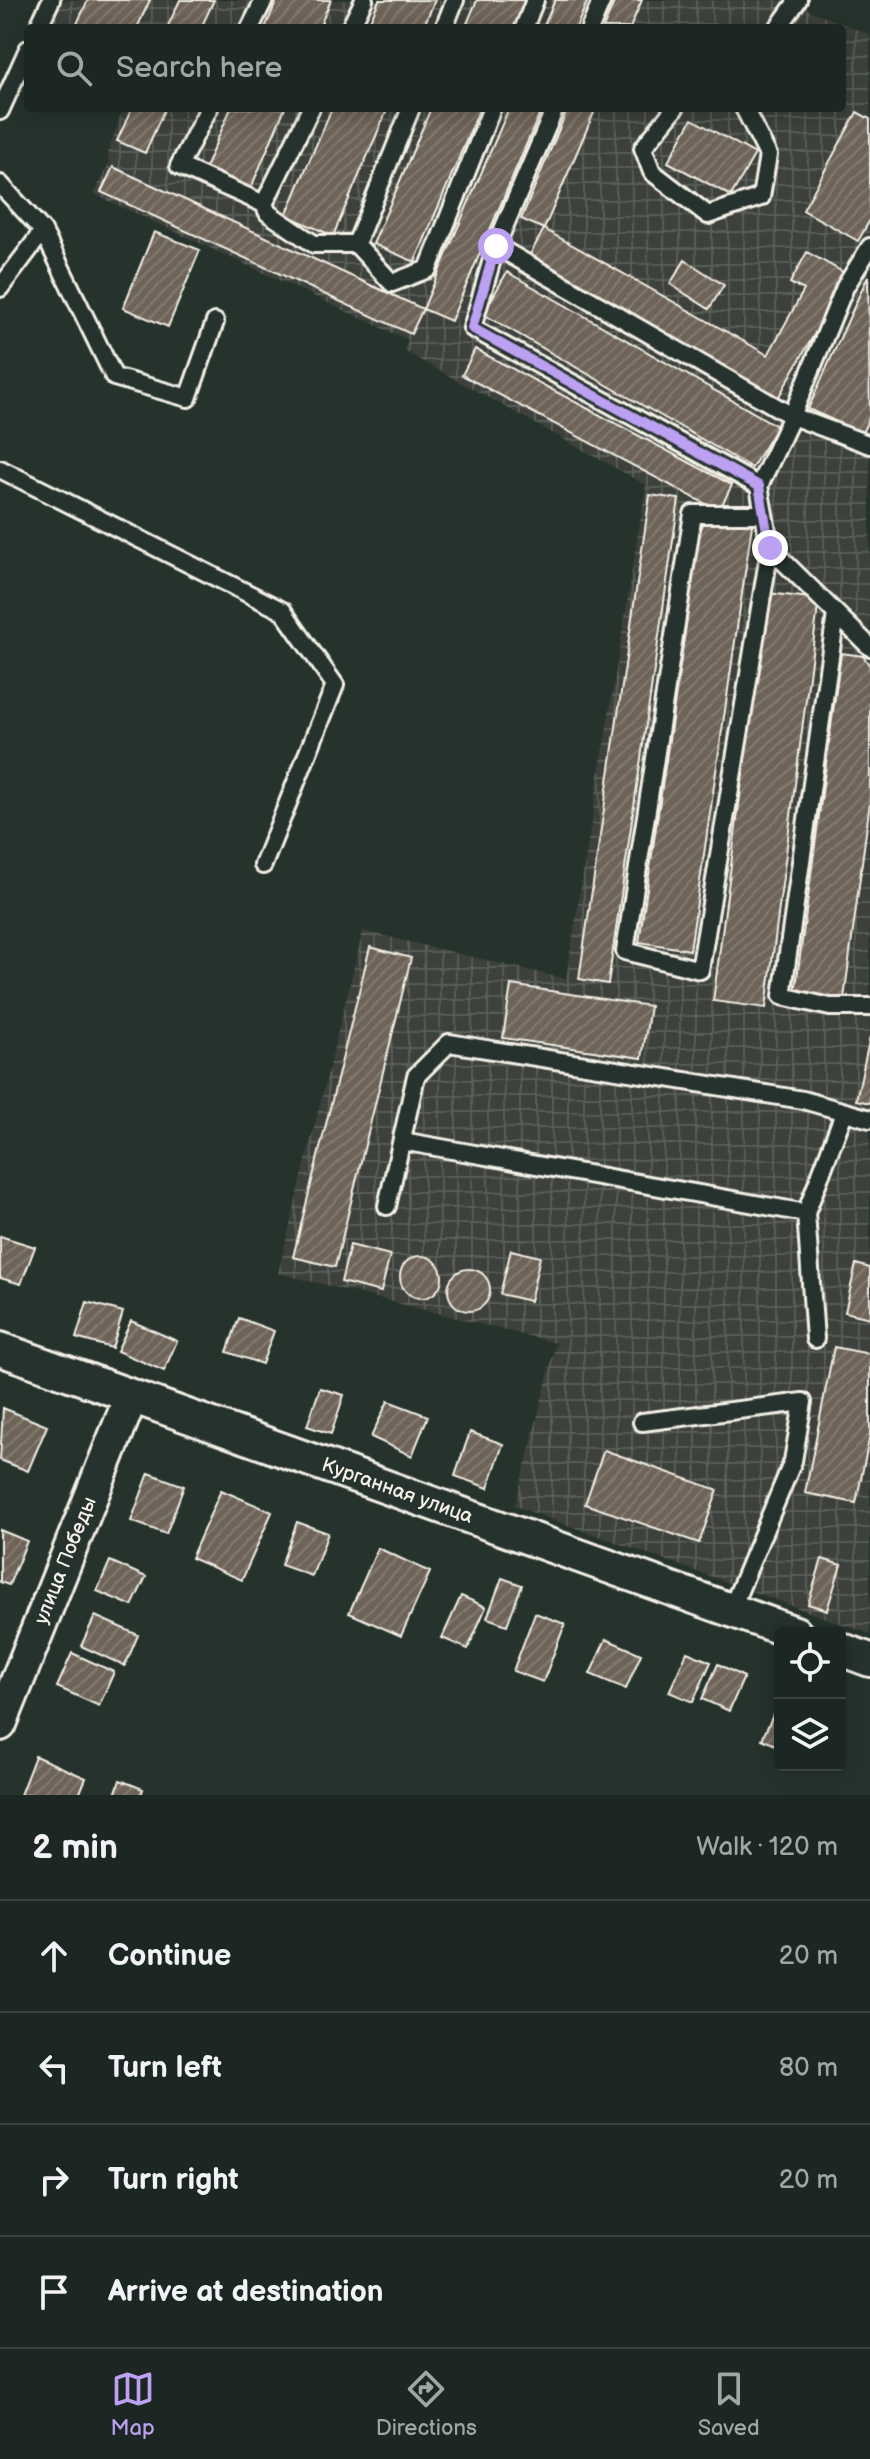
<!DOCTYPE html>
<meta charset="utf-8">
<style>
:root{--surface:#1c2622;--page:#252e2a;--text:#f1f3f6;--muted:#a0a5a5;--line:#3a4340;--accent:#bca0f2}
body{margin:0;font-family:"Balsamiq Sans",sans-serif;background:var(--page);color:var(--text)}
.controls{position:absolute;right:24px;bottom:24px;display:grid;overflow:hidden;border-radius:8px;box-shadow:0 4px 20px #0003}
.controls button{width:72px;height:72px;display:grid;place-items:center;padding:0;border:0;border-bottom:2px solid var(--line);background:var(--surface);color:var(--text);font:40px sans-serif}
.stop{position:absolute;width:24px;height:24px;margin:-18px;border:6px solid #bca0f2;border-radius:50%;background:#fff}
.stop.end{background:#bca0f2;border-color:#fff;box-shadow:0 2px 8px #0008}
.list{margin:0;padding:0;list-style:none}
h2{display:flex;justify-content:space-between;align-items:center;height:104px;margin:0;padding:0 32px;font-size:34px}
h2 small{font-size:26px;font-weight:400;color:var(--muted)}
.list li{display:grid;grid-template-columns:52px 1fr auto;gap:24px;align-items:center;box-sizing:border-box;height:112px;padding:0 32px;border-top:2px solid var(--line)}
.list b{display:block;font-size:30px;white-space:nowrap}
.list em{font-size:26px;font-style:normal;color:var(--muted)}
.icon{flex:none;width:44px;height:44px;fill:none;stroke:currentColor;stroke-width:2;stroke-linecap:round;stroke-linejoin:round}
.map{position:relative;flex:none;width:870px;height:1795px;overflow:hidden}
.search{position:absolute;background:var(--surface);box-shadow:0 4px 20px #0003;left:24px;right:24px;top:24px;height:88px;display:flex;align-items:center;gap:20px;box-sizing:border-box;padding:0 28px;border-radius:8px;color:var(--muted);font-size:30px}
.sheet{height:552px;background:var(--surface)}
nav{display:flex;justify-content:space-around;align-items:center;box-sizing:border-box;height:112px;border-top:2px solid var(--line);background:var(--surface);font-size:22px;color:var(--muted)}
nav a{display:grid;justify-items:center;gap:4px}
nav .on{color:var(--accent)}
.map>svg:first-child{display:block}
.industrial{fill:url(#industrial-grid)}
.building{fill:url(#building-hatch);stroke:#f4f1e8;stroke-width:2}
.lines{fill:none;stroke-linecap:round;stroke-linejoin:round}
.lane-casing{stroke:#f4f1e8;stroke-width:22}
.street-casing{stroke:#f4f1e8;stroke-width:38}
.lane{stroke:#26332d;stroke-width:16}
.street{stroke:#26332d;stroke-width:32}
.route{stroke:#bca0f2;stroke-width:10}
.labels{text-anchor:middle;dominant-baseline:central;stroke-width:6;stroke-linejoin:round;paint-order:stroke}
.street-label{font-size:20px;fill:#f4f1e8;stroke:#26332d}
</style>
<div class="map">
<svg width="870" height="1795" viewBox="0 0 870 1795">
<defs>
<pattern id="industrial-grid" width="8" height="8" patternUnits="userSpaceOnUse" patternTransform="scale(2)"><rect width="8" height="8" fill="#3c413a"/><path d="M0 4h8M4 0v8" fill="none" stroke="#595d56"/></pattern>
<pattern id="building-hatch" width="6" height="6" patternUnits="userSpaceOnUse" patternTransform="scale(2)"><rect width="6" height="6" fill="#6e6358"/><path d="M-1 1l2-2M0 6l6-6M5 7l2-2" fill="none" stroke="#837a70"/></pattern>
</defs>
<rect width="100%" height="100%" fill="#26332d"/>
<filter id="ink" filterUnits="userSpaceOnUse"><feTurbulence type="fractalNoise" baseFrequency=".0125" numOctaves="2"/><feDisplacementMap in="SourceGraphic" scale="16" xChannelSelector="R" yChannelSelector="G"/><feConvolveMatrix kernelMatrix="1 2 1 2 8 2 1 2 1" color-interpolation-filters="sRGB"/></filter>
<g filter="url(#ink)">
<!-- industrial -->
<path class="industrial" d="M61 0H785L870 35V1634L515 1506 556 1343 278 1273 363 931 566 979 646 485 404 351 408 340 94 194 109 163 108 153 123 108H842V28H48Z"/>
<!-- building -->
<path class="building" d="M88 0H150L137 28H75Z
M180 0H214L201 28H167Z
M277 0H331L319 28H265Z
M379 0H435L423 28H367Z
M477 0H526L514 28H465Z
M555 0H588L576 28H543Z
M615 0H642L630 28H603Z
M132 108H165L145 153 117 141Z
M231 108H285L251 188 205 168Z
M332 108H388L333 236 286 215Z
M431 108H480L415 262 373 244Z
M509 108H542L451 321 423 309Z
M568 108H596L544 229 521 219Z
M857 112 870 119V220L858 241 803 210Z
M692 119 755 154 731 196 668 162Z
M113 167 423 309 411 334 101 192Z
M544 229 768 355 804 290 790 283 807 252 848 275 778 398 528 258Z
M154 232 200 250 168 327 123 308Z
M685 260 724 285 709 309 670 284Z
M507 272 777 426 752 468 483 314Z
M868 276 870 416 862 433 808 409Z
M475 349 732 485 719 511 462 375Z
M650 495 679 499 608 984 579 979Z
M702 517 752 525 690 950 639 942Z
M767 593 819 599 766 1008 713 1001Z
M841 653 863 656 870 666V802L844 999 795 993Z
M370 947 411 958 335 1267 293 1257Z
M511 985 650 1006 642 1058 503 1038Z
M870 1037V1103L856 1100Z
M0 1236 35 1247 21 1284 0 1278Z
M350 1245 390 1255 381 1292 341 1282Z
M511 1250 540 1257 530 1301 500 1294Z
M400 1277a21 21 0 1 1 42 0a21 21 0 1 1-42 0Z
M856 1264 870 1268V1318L845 1312Z
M448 1290a21 21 0 1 1 42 0a21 21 0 1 1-42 0Z
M87 1302 123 1312 112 1348 76 1338Z
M239 1318 274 1331 262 1364 227 1352Z
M131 1321 177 1341 164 1371 117 1351Z
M834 1347 870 1354V1435L856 1503 805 1493Z
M320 1388 344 1395 331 1434 307 1426Z
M388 1401 428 1416 412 1456 371 1437Z
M3 1408 47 1426 28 1471 0 1460Z
M470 1432 503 1444 488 1488 455 1476Z
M604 1450 718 1490 699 1543 585 1504Z
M149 1473 184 1486 166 1534 131 1521Z
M221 1490 272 1512 242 1580 191 1558Z
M297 1522 328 1533 312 1576 281 1565Z
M0 1530 27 1541 9 1585 0 1582Z
M378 1548 430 1572 401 1636 349 1613Z
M822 1559 841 1565 827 1610 808 1604Z
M110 1561 146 1577 132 1606 97 1591Z
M502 1578 522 1585 507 1625 487 1618Z
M461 1596 486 1607 468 1649 442 1638Z
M535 1613 565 1624 543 1682 513 1671Z
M95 1616 138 1635 125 1666 81 1646Z
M606 1639 641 1654 626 1689 590 1674Z
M687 1652 711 1662 693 1702 669 1692Z
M72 1653 114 1672 99 1706 57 1687Z
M718 1664 744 1677 729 1711 702 1699Z
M780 1700V1747L762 1739Z
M35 1756 86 1778 79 1795H20Z
M120 1780 143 1789 141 1795H115Z"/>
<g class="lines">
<!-- lane casing -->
<g class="lane-casing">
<path id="lane" d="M38 28 51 0
M250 28 264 0
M350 28 364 0
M444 28 455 0
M524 28 535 0
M590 28 602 0
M778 28 798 0
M209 108 179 166 264 204 311 108
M411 108 356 244 392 283 428 269 492 108
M555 108 496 246 792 416 845 287 870 247
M675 108 643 148 652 172 708 215 761 197 768 155 744 108
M0 111 28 49
M0 184 43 231 114 377 188 398 215 322
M264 204 268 213 314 244H356
M496 246 472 328 759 486 792 416 870 445
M0 288 43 231
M0 469 283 611 335 685 263 865
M759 486 770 548 870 647
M764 514H693L625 951 700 970 770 548
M836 614 782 996 830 1007H870
M402 1141 806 1213 844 1113
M387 1206 416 1076 449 1043 803 1100 870 1119
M806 1213 815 1339
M642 1422 803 1402 793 1461 731 1610"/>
</g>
<!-- street casing -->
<g class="street-casing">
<g id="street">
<path id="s1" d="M0 1349 795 1633"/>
<path d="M840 1649 870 1660"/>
<path id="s2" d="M0 1724 131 1397"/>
</g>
</g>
<!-- lane -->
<use href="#lane" class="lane"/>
<!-- street -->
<use href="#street" class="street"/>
</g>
</g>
<g class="lines" filter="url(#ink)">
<!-- route -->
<path class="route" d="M496 246 472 328 759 486 770 548"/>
</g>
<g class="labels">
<!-- street labels -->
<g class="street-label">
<text stroke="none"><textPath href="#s1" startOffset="422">Курганная улица</textPath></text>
<text stroke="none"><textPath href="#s2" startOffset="176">улица Победы</textPath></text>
</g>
</g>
</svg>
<div class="controls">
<button><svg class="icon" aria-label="locate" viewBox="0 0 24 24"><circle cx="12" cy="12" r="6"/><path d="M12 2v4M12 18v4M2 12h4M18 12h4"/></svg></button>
<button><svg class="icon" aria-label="layers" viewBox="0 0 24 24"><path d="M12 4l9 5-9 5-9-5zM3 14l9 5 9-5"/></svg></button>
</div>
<div class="stop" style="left:496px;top:246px"></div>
<div class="stop end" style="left:770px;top:548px"></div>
<div class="search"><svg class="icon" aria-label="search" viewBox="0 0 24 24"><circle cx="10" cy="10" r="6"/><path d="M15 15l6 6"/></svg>Search here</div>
</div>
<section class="sheet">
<h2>2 min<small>Walk · 120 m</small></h2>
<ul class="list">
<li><svg class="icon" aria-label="ahead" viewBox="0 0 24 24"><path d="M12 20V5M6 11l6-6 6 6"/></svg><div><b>Continue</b></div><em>20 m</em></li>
<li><svg class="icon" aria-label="left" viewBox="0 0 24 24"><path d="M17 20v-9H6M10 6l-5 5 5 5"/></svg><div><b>Turn left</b></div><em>80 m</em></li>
<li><svg class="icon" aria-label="right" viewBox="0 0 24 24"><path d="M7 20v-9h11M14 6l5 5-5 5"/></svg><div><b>Turn right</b></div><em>20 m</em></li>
<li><svg class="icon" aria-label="arrive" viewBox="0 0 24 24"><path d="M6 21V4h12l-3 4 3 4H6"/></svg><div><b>Arrive at destination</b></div></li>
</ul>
</section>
<nav>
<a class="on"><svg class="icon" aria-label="map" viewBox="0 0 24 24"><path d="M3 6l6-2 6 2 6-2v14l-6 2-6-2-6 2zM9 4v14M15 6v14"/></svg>Map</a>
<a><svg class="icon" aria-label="directions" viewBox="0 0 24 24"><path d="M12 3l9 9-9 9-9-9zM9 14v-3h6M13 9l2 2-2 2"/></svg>Directions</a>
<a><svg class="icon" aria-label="saved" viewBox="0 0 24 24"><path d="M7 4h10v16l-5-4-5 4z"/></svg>Saved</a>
</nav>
